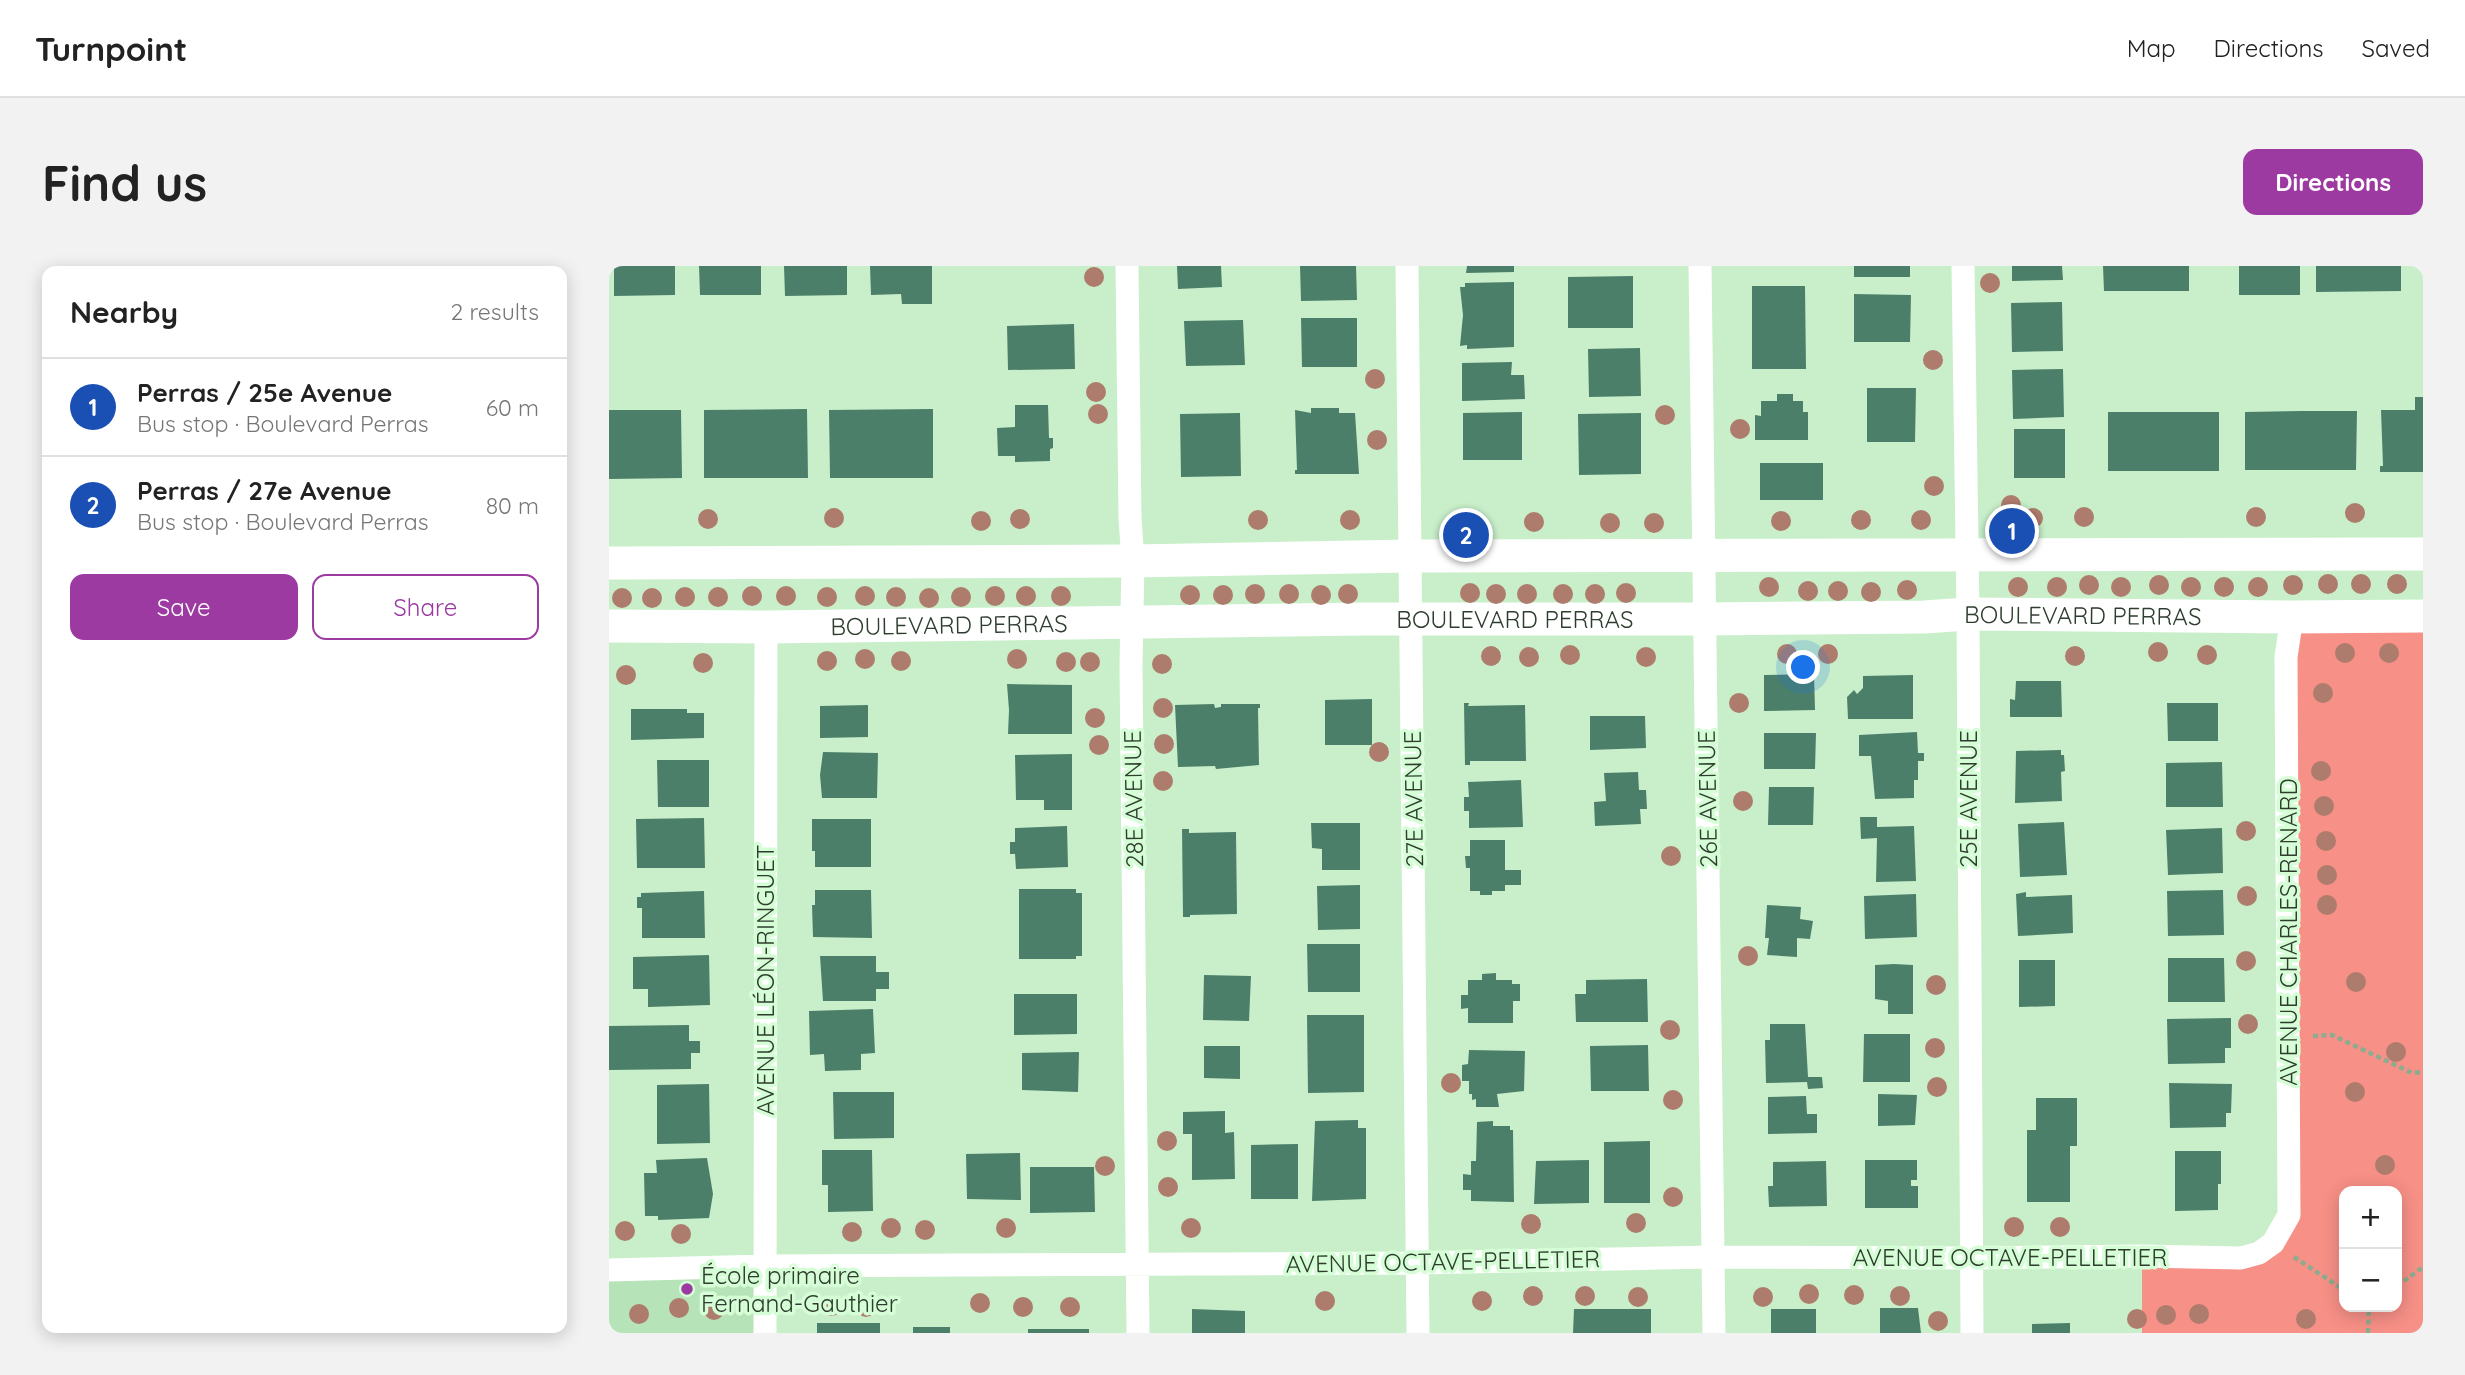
<!DOCTYPE html>
<meta charset="utf-8">
<style>
:root{--surface:#fff;--page:#f2f2f2;--text:#222;--muted:#767676;--line:#e0e0e0;--accent:#9c3aa1}
body{margin:0;font-family:Quicksand,sans-serif;background:var(--page);color:var(--text)}
.controls{position:absolute;right:21px;bottom:21px;display:grid;overflow:hidden;border-radius:14px;box-shadow:0 4px 18px #0003}
.controls button{width:63px;height:63px;display:grid;place-items:center;padding:0;border:0;border-bottom:2px solid var(--line);background:var(--surface);color:var(--text);font:35px sans-serif}
.you{position:absolute;left:1195px;top:402px;width:24px;height:24px;margin:-18px;border:5px solid #fff;border-radius:50%;background:#1a73e8;box-shadow:0 0 0 10px #1a73e833}
.badge{display:grid;place-items:center;width:46px;height:46px;border-radius:50%;background:var(--accent);color:#fff;font-size:23px;font-weight:700}
.pin{position:absolute;translate:-50% -50%;border:4px solid #fff;box-shadow:0 2px 7px #0006}
.list{margin:0;padding:0;list-style:none}
h2{display:flex;justify-content:space-between;align-items:center;height:91px;margin:0;padding:0 28px;font-size:30px}
h2 small{font-size:23px;font-weight:400;color:var(--muted)}
.list li{display:grid;grid-template-columns:46px 1fr auto;gap:21px;align-items:center;box-sizing:border-box;height:98px;padding:0 28px;border-top:2px solid var(--line)}
.list b{display:block;font-size:26px;white-space:nowrap}
.list p{margin:0;font-size:23px;white-space:nowrap;color:var(--muted)}
.list em{font-size:23px;font-style:normal;color:var(--muted)}
.actions{display:flex;gap:14px;padding:21px 28px}
.actions a{flex:1;padding:16px 0;border:2px solid var(--accent);border-radius:14px;text-align:center;font-size:24px;color:var(--accent)}
.actions .main{background:var(--accent);color:#fff}
.map{position:relative;flex:none;width:1814px;height:1067px;overflow:hidden;border-radius:14px}
header{display:flex;align-items:center;gap:42px;box-sizing:border-box;height:98px;padding:0 35px;background:var(--surface);border-bottom:2px solid var(--line)}
header strong{font-size:33px}
nav{display:flex;gap:38px;margin-inline-start:auto;font-size:24px}
.intro{display:flex;align-items:center;justify-content:space-between;box-sizing:border-box;height:168px;padding:0 42px}
h1{margin:0;font-size:49px}
.button{padding:18px 32px;border-radius:14px;background:var(--accent);color:#fff;font-size:24px;font-weight:700}
main{display:flex;gap:42px;padding:0 42px}
aside{flex:1;background:var(--surface);border-radius:14px;box-shadow:0 4px 18px #0003}
.map>svg:first-child{display:block}
.built{fill:#b7e3b8}
.green{fill:#f79087;fill-rule:evenodd}
.building{fill:#4c7f6a}
.lines{fill:none;stroke-linecap:round;stroke-linejoin:round}
.path{stroke:#8dab8e;stroke-width:4.5;stroke-dasharray:5 3.5;stroke-linecap:butt}
.minor{stroke:#fff;stroke-width:23}
.secondary{stroke:#fff;stroke-width:33}
.tree{fill:#ae7c6c}
.poi-dot{fill:#9c3aa1;stroke:#d5fdd6;stroke-width:2.5}
.labels{text-anchor:middle;dominant-baseline:central;stroke-width:7;stroke-linejoin:round;paint-order:stroke}
.street-label{font-size:24px;fill:#2e3d2e;stroke:#d5fdd6}
.poi-label{font-size:24px;fill:#2e3d2e;stroke:#d5fdd6;text-anchor:start}
</style>
<header>
<strong>Turnpoint</strong>
<nav><a>Map</a><a>Directions</a><a>Saved</a></nav>
</header>
<div class="intro"><h1>Find us</h1><a class="button">Directions</a></div>
<main>
<aside>
<h2>Nearby<small>2 results</small></h2>
<ul class="list">
<li><span class="badge" style="background:#1a4fb4">1</span><div><b>Perras / 25e Avenue</b><p>Bus stop · Boulevard Perras</p></div><em>60 m</em></li>
<li><span class="badge" style="background:#1a4fb4">2</span><div><b>Perras / 27e Avenue</b><p>Bus stop · Boulevard Perras</p></div><em>80 m</em></li>
</ul>
<div class="actions"><a class="main">Save</a><a>Share</a></div>
</aside>
<div class="map">
<svg width="1814" height="1067" viewBox="0 0 1814 1067">
<rect width="100%" height="100%" fill="#c8efc9"/>
<!-- built -->
<path class="built" d="M155 1000 156 1067H0V1004Z"/>
<!-- green -->
<path class="green" d="M1814 350V1067H1533V990L1632 992 1674 964 1683 351ZM1735 925H1788V1041H1735Z"/>
<!-- building -->
<path class="building" d="M5 0H66V29L5 30Z
M90 0H152V29H91Z
M175 0H238V29L176 30Z
M261 0H323V38H293L292 28 262 29Z
M568 0H612L613 21 569 23Z
M691 0H747L748 34 692 35Z
M858 0H905V6L857 7Z
M1245 0H1301V11H1245Z
M1403 0H1453L1454 14 1403 15Z
M1494 0H1580V25H1495Z
M1630 0H1691V29H1630Z
M1707 0H1792V25L1707 26Z
M1024 10V62H959V11Z
M905 16V81L858 83V79L851 80 854 49 851 21H856V17Z
M1143 20H1196L1197 103H1143Z
M1245 28 1302 29 1301 76H1245Z
M1453 36 1454 85 1403 86 1402 37Z
M692 52H748V101H693Z
M634 54 636 99 577 100 575 55Z
M465 58 466 103 399 104 398 60Z
M1031 82 1032 130 980 131 979 83Z
M903 96 902 109H915L916 133 853 135V97Z
M1454 103 1455 151 1404 153 1403 104Z
M1258 122H1307L1306 176H1258Z
M1168 128H1184V135H1194V146H1199V174H1146V149L1152 150V135H1168Z
M1806 131H1814V206H1771V200H1774L1772 144H1806Z
M406 139H439L440 172H444V182L441 183V195L406 196V190H389L388 162 406 161Z
M702 142H730V147H746L750 208H686V204H688L686 144 702 147Z
M198 143 199 212H95V144Z
M324 143V212H221L220 144Z
M0 144H72L73 212 0 213Z
M1693 145H1748L1747 204H1636V146Z
M913 146V194H854V147Z
M1499 146H1610V205H1499Z
M631 147 632 210 572 211 571 148Z
M1032 147V208L970 209 969 148Z
M1405 163H1456V212H1405Z
M1151 197H1214V234H1151Z
M1205 408 1206 444 1155 445V409Z
M1304 409V453H1239L1238 431 1245 424 1248 428 1254 422V410Z
M1407 415H1452L1453 451H1401V433L1406 434Z
M398 418 463 419V468H399L400 444Z
M763 433V479H716V434Z
M855 437H860L859 440 916 439 917 495H861V499H856Z
M1558 437H1609V475H1559Z
M605 438 606 442 612 441V438H651V442H649L650 499 607 503 606 500 569 501 566 439Z
M259 439V471L211 472V440Z
M22 443H78V447H95V472L22 474Z
M981 450H1036L1037 482 981 484Z
M1308 466 1309 487H1315V495H1309V514H1305V532L1266 533 1262 490H1250V469Z
M1155 467H1207L1206 503H1155Z
M1452 484V489H1455L1456 505 1452 506 1453 535 1406 537 1407 485Z
M214 486 269 487 268 532H213L211 509Z
M463 488V544H435V534H407L406 489Z
M48 494H100V541H49Z
M1613 496 1614 541H1557V497Z
M1029 506 1030 524H1037L1038 543H1031L1032 558 986 560 985 536 997 535 995 507Z
M912 514 914 561 860 562V545H855V531H860L859 516Z
M1160 521H1205L1204 559H1159Z
M1251 551H1268V561L1305 560 1307 615 1267 616 1268 572 1252 573Z
M95 552 96 602H28L27 553Z
M203 553H262V601H206V585H203Z
M1455 556 1458 609 1411 611 1409 558Z
M702 557H751V604H713V583L703 582Z
M458 560 459 601 407 603 406 588H401V576H406V562Z
M1613 562 1614 607 1559 609 1557 564Z
M573 563H580V567L627 566 628 648 581 649V651H574Z
M861 574H896V604H912V619H896V625H883V629H871V625H861V602H857L856 590H861Z
M751 619V663L709 664 708 620Z
M410 623H467V627H473V690H467V693H410Z
M206 624H262L263 672 204 671 203 639H206Z
M1614 624 1615 669 1559 670 1558 625Z
M95 625 96 672H33V642H28V631H32V627Z
M1417 626V631L1463 629 1464 667 1409 670 1407 628Z
M1307 628 1308 671 1256 673 1255 630Z
M1158 639 1192 641 1191 653 1204 655 1201 673 1188 672V691L1158 689 1160 672H1156Z
M698 678H751V726H699Z
M100 689 101 739 39 741V723H24V691Z
M211 690H267V706H280V723H267V735H214Z
M1559 692H1615L1616 736H1559Z
M1410 694H1446V740L1410 741Z
M1285 698 1304 699V748H1279V735L1266 733V699Z
M887 707V714H903V718H911V735H904V757H859V742L852 743V729H859V714H873V708Z
M595 709 642 710 640 755 594 754Z
M1038 713 1039 756H967L966 728H977V714Z
M405 728H468V768L405 769Z
M264 743 266 787 252 788V804L216 805 215 788 201 789 200 745Z
M698 749H755V826L699 827Z
M1622 752V782H1616V797L1559 798 1558 753Z
M1161 758H1196L1199 811H1213L1214 822 1199 823 1198 816 1157 817 1156 774H1161Z
M80 759V775H91V787H82V803L0 804V760Z
M1255 768H1301V816H1254Z
M1039 779 1040 825H982L981 780Z
M595 780H631V813L595 812Z
M860 784 916 785 915 825 888 828 890 841H867V833L863 834V828H860V815H853V799L859 798Z
M470 786 469 826 413 824V787Z
M1560 817 1623 818 1622 847H1617V861L1561 862Z
M100 818 101 877 48 878V819Z
M224 826H285V872L225 873Z
M1269 828 1308 829 1306 859 1269 860Z
M1197 830 1198 848H1208V867L1159 868V831Z
M1427 832H1468V880H1461V936H1418V864H1427Z
M616 845V867L625 866 626 913 583 914V868H574V846Z
M749 854V862H757V933L703 935 706 855Z
M884 855V860H901V864H904L905 936 862 935V924H854V908L862 909V895H867L868 856Z
M1041 875V937H995V876Z
M689 878V933H642V879Z
M213 884H263L264 945 219 946V919H213Z
M1566 885H1612V918H1609V944L1566 945Z
M411 887 412 934 358 933 357 888Z
M98 892 104 928 100 952 49 954V950H36L35 907H48L47 894Z
M980 894V937L925 938 927 895Z
M1256 894H1308V914H1302V920H1309V942H1256Z
M1217 895 1218 940 1160 941 1159 920H1164V896Z
M421 901H485L486 946 421 947Z
M1271 1042H1309L1312 1067H1271Z
M583 1043 636 1045V1067H583Z
M965 1043H1042V1067H964Z
M1162 1043H1207V1067H1162Z
M208 1057H271V1067H208Z
M1461 1057V1067H1423V1058Z
M304 1061H341V1067H304Z
M419 1063H480V1067H419Z"/>
<g class="lines">
<!-- path -->
<path class="path" d="M1704 770 1723 769 1803 807 1814 806
M1685 991 1735 1024
M1788 1020 1814 1001
M1759 1067 1760 1041"/>
<!-- minor -->
<path class="minor" d="M518 0 521 252 524 295 522 400 529 1067
M798 0 809 1067
M1091 0 1105 1067
M1354 0 1359 348 1363 1067
M0 1004 155 1000 808 997 1103 991 1363 992 1533 990 1632 992 1650 987 1664 977 1680 949 1677 391 1683 351
M156 1067 157 361"/>
<!-- secondary -->
<g class="secondary">
<path d="M0 297 524 295 801 290 1814 288"/>
<path id="s1" d="M0 360 157 361 756 353H1095L1315 351 1359 348 1683 351 1814 350"/>
</g>
</g>
<!-- trees -->
<g class="tree">
<circle cx="485" cy="11" r="10"/>
<circle cx="1381" cy="17" r="10"/>
<circle cx="1324" cy="94" r="10"/>
<circle cx="766" cy="113" r="10"/>
<circle cx="487" cy="126" r="10"/>
<circle cx="489" cy="148" r="10"/>
<circle cx="1056" cy="149" r="10"/>
<circle cx="1131" cy="163" r="10"/>
<circle cx="768" cy="174" r="10"/>
<circle cx="1325" cy="220" r="10"/>
<circle cx="1402" cy="239" r="10"/>
<circle cx="1746" cy="247" r="10"/>
<circle cx="1475" cy="251" r="10"/>
<circle cx="1647" cy="251" r="10"/>
<circle cx="225" cy="252" r="10"/>
<circle cx="1424" cy="252" r="10"/>
<circle cx="99" cy="253" r="10"/>
<circle cx="411" cy="253" r="10"/>
<circle cx="649" cy="254" r="10"/>
<circle cx="741" cy="254" r="10"/>
<circle cx="1252" cy="254" r="10"/>
<circle cx="1312" cy="254" r="10"/>
<circle cx="372" cy="255" r="10"/>
<circle cx="1172" cy="255" r="10"/>
<circle cx="925" cy="256" r="10"/>
<circle cx="1001" cy="257" r="10"/>
<circle cx="1045" cy="257" r="10"/>
<circle cx="1719" cy="318" r="10"/>
<circle cx="1752" cy="318" r="10"/>
<circle cx="1788" cy="318" r="10"/>
<circle cx="1480" cy="319" r="10"/>
<circle cx="1550" cy="319" r="10"/>
<circle cx="1684" cy="319" r="10"/>
<circle cx="1160" cy="321" r="10"/>
<circle cx="1409" cy="321" r="10"/>
<circle cx="1448" cy="321" r="10"/>
<circle cx="1512" cy="321" r="10"/>
<circle cx="1582" cy="321" r="10"/>
<circle cx="1615" cy="321" r="10"/>
<circle cx="1649" cy="321" r="10"/>
<circle cx="1298" cy="324" r="10"/>
<circle cx="1199" cy="325" r="10"/>
<circle cx="1229" cy="325" r="10"/>
<circle cx="1262" cy="326" r="10"/>
<circle cx="861" cy="327" r="10"/>
<circle cx="1017" cy="327" r="10"/>
<circle cx="646" cy="328" r="10"/>
<circle cx="680" cy="328" r="10"/>
<circle cx="739" cy="328" r="10"/>
<circle cx="887" cy="328" r="10"/>
<circle cx="918" cy="328" r="10"/>
<circle cx="954" cy="328" r="10"/>
<circle cx="986" cy="328" r="10"/>
<circle cx="581" cy="329" r="10"/>
<circle cx="614" cy="329" r="10"/>
<circle cx="712" cy="329" r="10"/>
<circle cx="143" cy="330" r="10"/>
<circle cx="177" cy="330" r="10"/>
<circle cx="256" cy="330" r="10"/>
<circle cx="386" cy="330" r="10"/>
<circle cx="417" cy="330" r="10"/>
<circle cx="452" cy="330" r="10"/>
<circle cx="76" cy="331" r="10"/>
<circle cx="109" cy="331" r="10"/>
<circle cx="218" cy="331" r="10"/>
<circle cx="287" cy="331" r="10"/>
<circle cx="352" cy="331" r="10"/>
<circle cx="13" cy="332" r="10"/>
<circle cx="43" cy="332" r="10"/>
<circle cx="320" cy="332" r="10"/>
<circle cx="1549" cy="386" r="10"/>
<circle cx="1736" cy="387" r="10"/>
<circle cx="1780" cy="387" r="10"/>
<circle cx="1178" cy="388" r="10"/>
<circle cx="1219" cy="388" r="10"/>
<circle cx="961" cy="389" r="10"/>
<circle cx="1598" cy="389" r="10"/>
<circle cx="882" cy="390" r="10"/>
<circle cx="1466" cy="390" r="10"/>
<circle cx="920" cy="391" r="10"/>
<circle cx="1037" cy="391" r="10"/>
<circle cx="256" cy="393" r="10"/>
<circle cx="408" cy="393" r="10"/>
<circle cx="218" cy="395" r="10"/>
<circle cx="292" cy="395" r="10"/>
<circle cx="457" cy="396" r="10"/>
<circle cx="481" cy="396" r="10"/>
<circle cx="94" cy="397" r="10"/>
<circle cx="553" cy="398" r="10"/>
<circle cx="17" cy="409" r="10"/>
<circle cx="1714" cy="427" r="10"/>
<circle cx="1130" cy="437" r="10"/>
<circle cx="554" cy="442" r="10"/>
<circle cx="486" cy="452" r="10"/>
<circle cx="555" cy="478" r="10"/>
<circle cx="490" cy="479" r="10"/>
<circle cx="770" cy="486" r="10"/>
<circle cx="1712" cy="505" r="10"/>
<circle cx="554" cy="515" r="10"/>
<circle cx="1134" cy="535" r="10"/>
<circle cx="1715" cy="540" r="10"/>
<circle cx="1637" cy="565" r="10"/>
<circle cx="1717" cy="575" r="10"/>
<circle cx="1062" cy="590" r="10"/>
<circle cx="1718" cy="609" r="10"/>
<circle cx="1638" cy="630" r="10"/>
<circle cx="1718" cy="639" r="10"/>
<circle cx="1139" cy="690" r="10"/>
<circle cx="1637" cy="695" r="10"/>
<circle cx="1747" cy="716" r="10"/>
<circle cx="1327" cy="719" r="10"/>
<circle cx="1639" cy="758" r="10"/>
<circle cx="1061" cy="764" r="10"/>
<circle cx="1326" cy="782" r="10"/>
<circle cx="1787" cy="786" r="10"/>
<circle cx="842" cy="817" r="10"/>
<circle cx="1328" cy="821" r="10"/>
<circle cx="1746" cy="826" r="10"/>
<circle cx="1064" cy="834" r="10"/>
<circle cx="558" cy="875" r="10"/>
<circle cx="1776" cy="899" r="10"/>
<circle cx="496" cy="900" r="10"/>
<circle cx="559" cy="921" r="10"/>
<circle cx="1064" cy="931" r="10"/>
<circle cx="1027" cy="957" r="10"/>
<circle cx="922" cy="958" r="10"/>
<circle cx="1405" cy="961" r="10"/>
<circle cx="1451" cy="961" r="10"/>
<circle cx="282" cy="962" r="10"/>
<circle cx="397" cy="962" r="10"/>
<circle cx="582" cy="962" r="10"/>
<circle cx="316" cy="964" r="10"/>
<circle cx="16" cy="965" r="10"/>
<circle cx="243" cy="966" r="10"/>
<circle cx="72" cy="968" r="10"/>
<circle cx="1200" cy="1028" r="10"/>
<circle cx="1245" cy="1029" r="10"/>
<circle cx="924" cy="1030" r="10"/>
<circle cx="976" cy="1030" r="10"/>
<circle cx="1291" cy="1030" r="10"/>
<circle cx="1029" cy="1031" r="10"/>
<circle cx="1154" cy="1031" r="10"/>
<circle cx="716" cy="1035" r="10"/>
<circle cx="873" cy="1035" r="10"/>
<circle cx="371" cy="1037" r="10"/>
<circle cx="223" cy="1040" r="10"/>
<circle cx="257" cy="1041" r="10"/>
<circle cx="414" cy="1041" r="10"/>
<circle cx="461" cy="1041" r="10"/>
<circle cx="70" cy="1042" r="10"/>
<circle cx="105" cy="1044" r="10"/>
<circle cx="30" cy="1048" r="10"/>
<circle cx="1590" cy="1048" r="10"/>
<circle cx="1557" cy="1049" r="10"/>
<circle cx="1528" cy="1053" r="10"/>
<circle cx="1697" cy="1053" r="10"/>
<circle cx="1329" cy="1055" r="10"/>
</g>
<!-- markers -->
<circle class="poi-dot" cx="78" cy="1023" r="7"/>
<g class="labels">
<!-- street labels -->
<g class="street-label">
<text stroke="none"><textPath href="#s1" startOffset="1474">BOULEVARD PERRAS</textPath></text>
<text stroke="none"><textPath href="#s1" startOffset="906">BOULEVARD PERRAS</textPath></text>
<text stroke="none"><textPath href="#s1" startOffset="340">BOULEVARD PERRAS</textPath></text>
<text transform="translate(524 533) rotate(-91)">28E AVENUE</text>
<text transform="translate(804 533) rotate(-91)">27E AVENUE</text>
<text transform="translate(1098 533) rotate(-91)">26E AVENUE</text>
<text transform="translate(1359 533) rotate(-90)">25E AVENUE</text>
<text transform="translate(1679 666) rotate(-90)">AVENUE CHARLES-RENARD</text>
<text transform="translate(156 714) rotate(-90)">AVENUE LÉON-RINGUET</text>
<text x="1401" y="991">AVENUE OCTAVE-PELLETIER</text>
<text transform="translate(834 995) rotate(-1)">AVENUE OCTAVE-PELLETIER</text>
</g>
<!-- poi labels -->
<g class="poi-label">
<text x="92" y="1009">École primaire<tspan x="92" dy="28">Fernand-Gauthier</tspan></text>
</g>
</g>
</svg>
<div class="controls">
<button>+</button>
<button>−</button>
</div>
<div class="you"></div>
<div class="pin badge" style="left:1403px;top:265px;background:#1a4fb4">1</div>
<div class="pin badge" style="left:857px;top:269px;background:#1a4fb4">2</div>
</div>
</main>
